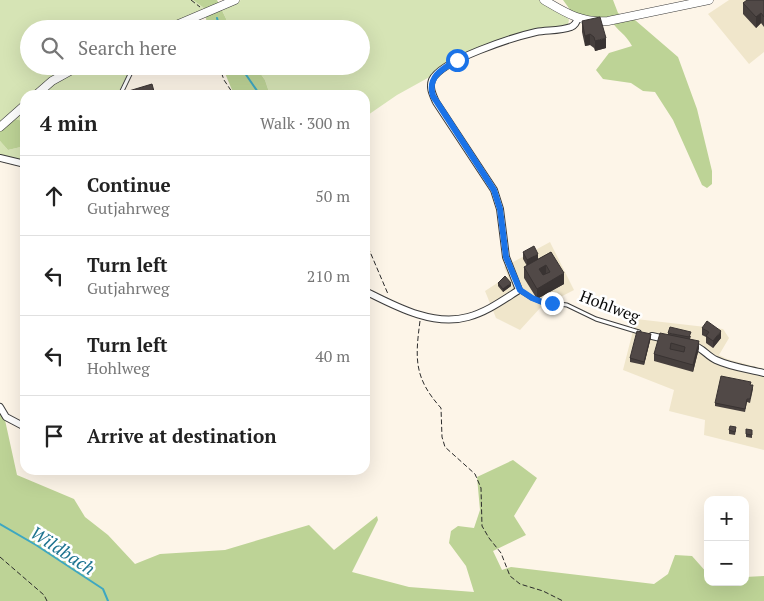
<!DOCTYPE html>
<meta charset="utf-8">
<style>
:root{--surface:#fff;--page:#f2f2f2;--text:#222;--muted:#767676;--line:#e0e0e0}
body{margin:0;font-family:"PT Serif",serif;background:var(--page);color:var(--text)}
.controls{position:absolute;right:15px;bottom:15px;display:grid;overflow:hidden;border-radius:10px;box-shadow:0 5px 20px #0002}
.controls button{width:45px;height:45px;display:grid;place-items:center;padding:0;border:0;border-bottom:1px solid var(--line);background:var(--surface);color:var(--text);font:25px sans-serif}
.stop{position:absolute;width:15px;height:15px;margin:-11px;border:4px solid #1a73e8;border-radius:50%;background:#fff}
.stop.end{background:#1a73e8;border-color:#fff;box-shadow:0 1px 5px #0008}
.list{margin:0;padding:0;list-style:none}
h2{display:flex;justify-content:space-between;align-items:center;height:65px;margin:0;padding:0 20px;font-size:21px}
h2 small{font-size:16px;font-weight:400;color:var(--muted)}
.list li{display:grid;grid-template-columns:32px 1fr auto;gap:15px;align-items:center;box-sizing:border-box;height:80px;padding:0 20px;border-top:1px solid var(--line)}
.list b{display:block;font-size:19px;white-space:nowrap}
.list p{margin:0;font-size:16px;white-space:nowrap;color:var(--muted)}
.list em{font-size:16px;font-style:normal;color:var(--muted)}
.icon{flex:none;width:28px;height:28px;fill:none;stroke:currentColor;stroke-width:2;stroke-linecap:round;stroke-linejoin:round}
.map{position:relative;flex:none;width:764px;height:601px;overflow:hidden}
.search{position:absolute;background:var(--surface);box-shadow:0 5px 20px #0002;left:20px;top:20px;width:350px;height:55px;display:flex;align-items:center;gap:12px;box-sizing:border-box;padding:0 18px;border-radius:28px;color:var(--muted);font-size:19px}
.panel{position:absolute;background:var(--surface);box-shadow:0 5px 20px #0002;left:20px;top:90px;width:350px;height:385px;border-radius:15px}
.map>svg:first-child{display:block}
.farmland{fill:#f0e6cb}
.green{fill:#d6e4b5}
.forest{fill:#bdd396}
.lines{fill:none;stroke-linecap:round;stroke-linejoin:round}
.stream{stroke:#3ea7c1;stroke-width:2}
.service-casing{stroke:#3c3c3c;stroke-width:5}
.minor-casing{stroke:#3c3c3c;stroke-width:8}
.tertiary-casing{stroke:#3c3c3c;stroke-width:9}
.path{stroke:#2b2b2b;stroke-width:1;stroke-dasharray:5 2.5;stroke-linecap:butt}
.service{stroke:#fff;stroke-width:3}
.minor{stroke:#fff;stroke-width:6}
.tertiary{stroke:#fff;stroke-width:8}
.wall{fill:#463f3d}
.shaded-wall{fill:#393332}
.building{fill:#514947;stroke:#393332;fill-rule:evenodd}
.route{stroke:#1a73e8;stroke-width:6}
.labels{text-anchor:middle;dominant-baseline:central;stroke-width:5;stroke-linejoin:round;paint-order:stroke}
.street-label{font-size:16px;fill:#090909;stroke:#fff}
.water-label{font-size:18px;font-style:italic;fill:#1e7490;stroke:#fff}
</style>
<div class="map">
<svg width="764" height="601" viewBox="0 0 764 601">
<rect width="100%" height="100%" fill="#fdf5e8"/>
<!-- farmland -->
<path class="farmland" d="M729 0H764V52L749 64 708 14Z
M550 242 574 290 541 307 520 330 496 318 485 291 508 276 504 267Z
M636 319 723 329 729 338 719 355 727 359 764 369V450L704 435 705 420 669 411 674 390 623 370Z"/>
<!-- green -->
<path class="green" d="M0 0H193L204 8 205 15 172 29H29V66H132L117 95H25V123L22 120 1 123 0 120Z
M241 0H539L566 16 569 20 568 24 564 26 482 48 397 95 365 117V95H270L265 80 255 66H361V29H231L221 8Z
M0 141 8 150 25 146V161L0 156Z"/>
<!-- forest -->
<path class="forest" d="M193 0H217L231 29H208L204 8Z
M563 0H613L618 13 635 20 678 57 697 109 712 171V184L707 188 702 185 673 120 655 92 643 91 631 83 603 79 596 70 609 53 632 46C626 34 617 31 610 19L582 15 571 11Z
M222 66H255L265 80 270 95H236L232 90Z
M0 120 2 123C10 121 18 117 25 123V146L8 150 0 141Z
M0 407 5 420 17 475 74 499 85 517 108 535 135 564 160 554 225 550 309 525 334 550 377 516 378 520 352 572 409 587 474 592 466 566 449 543 451 531 458 526 474 528 480 510 477 477 513 460 537 478 514 516 526 535 493 551 502 570 511 567 654 584 668 574 675 555 692 556 708 574V582H745V577L764 576V601H0Z"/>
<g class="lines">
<!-- stream -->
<path class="stream" d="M217 18 220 29
M240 66 260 95
M0 524 36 545 103 589 108 601"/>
<!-- service casing -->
<g class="service-casing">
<path id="service" d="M120 95 134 66
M519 290 532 298 542 302 567 305 596 319 639 332"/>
</g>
<!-- minor casing -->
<g class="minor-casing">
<path id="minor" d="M0 158 25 164
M365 291C395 306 433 327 468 317 487 312 503 300 519 290L506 257 500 209 494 190 436 102C433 95 429 88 432 80 441 60 514 37 536 32 548 30 560 31 571 27 575 25 576 23 578 18
M652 336 665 339
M692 345C702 347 707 356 716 360 731 367 748 369 764 373
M0 407 6 417 25 427"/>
</g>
<!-- tertiary casing -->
<g class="tertiary-casing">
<path id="tertiary" d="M544 0C566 13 581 23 608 21L709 0
M167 29 235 0
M36 95 52 81 79 66
M0 127 25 105"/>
</g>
<!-- path -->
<path class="path" d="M191 0 200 7
M205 29 204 24 206 20
M219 66 224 80 234 95
M365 240 388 294
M420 321C415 359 414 378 441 408L442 437 445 447 475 474 481 488 482 526 489 538 501 553 510 576 520 584 543 591 563 601
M0 557 44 595 47 601"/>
<!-- service -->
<use href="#service" class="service"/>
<!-- minor -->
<use href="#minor" class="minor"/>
<!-- tertiary -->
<use href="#tertiary" class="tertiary"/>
</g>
<!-- wall -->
<path class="wall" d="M764 0V27L761 23 756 28 743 14V3Z
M582 21 606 48 595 51 594 48 590 45 585 46 582 32Z
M523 252 538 259 551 252 564 284 537 299 524 278V267L527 266 523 259Z
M498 283 511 286 503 292 498 286Z
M702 328 721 338 713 348 706 343V337L702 335Z
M668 333 691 336 690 339 699 348 693 372 654 361V354L668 335Z
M651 337 644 365 630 362V358Z
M751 385 753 389 750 403 747 402 745 412 715 406V403Z
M729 430H736L735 435 729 434Z
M752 433V438L746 437V434Z"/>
<!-- shaded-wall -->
<path class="shaded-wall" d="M761 13V23L756 28V17Z
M590 34V45L585 46V36Z
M606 38V48L595 51V41Z
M538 254V261L527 267V260Z
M546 265V275L539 279V269Z
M564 273V284L537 299V289Z
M511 283V286L503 292V289Z
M721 331V338L713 348V341Z
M651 334V337L644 365V362Z
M699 341V348L693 372V365Z"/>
<!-- building -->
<path class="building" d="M747 0H764V17L761 13 756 17 743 3Z
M600 17 606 38 595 41 594 37 590 34 585 36 582 21Z
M152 84 155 95H122V93Z
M534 246 538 254 527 260 523 252Z
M551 252 564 273 537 289 524 267ZM546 265 550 272 543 275 539 269Z
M505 276 511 283 503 289 498 283Z
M707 321 721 331 713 341 706 336 709 332 702 328Z
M670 327 691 332 689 337 668 333Z
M637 331 651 334 644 362 630 358Z
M660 333 699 341 693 365 654 354ZM671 343 685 347 684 352 670 349Z
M721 376 751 382 750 385H753L750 399H747L745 409 715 403Z
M730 426 736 427 735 432 729 430Z
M746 429 752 430V435L746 434Z"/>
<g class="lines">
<!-- route -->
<path class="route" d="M457 60C442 69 427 77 433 96L494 190 500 209 506 257 520 290 532 298 542 302 552 303"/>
</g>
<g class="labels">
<!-- street labels -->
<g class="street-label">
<text transform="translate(610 306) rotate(21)">Hohlweg</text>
</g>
<!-- water labels -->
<g class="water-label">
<text transform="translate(63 550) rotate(33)">Wildbach</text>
</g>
</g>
</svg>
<div class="controls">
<button>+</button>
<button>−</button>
</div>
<div class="stop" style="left:457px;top:60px"></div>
<div class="stop end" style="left:552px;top:303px"></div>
<div class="search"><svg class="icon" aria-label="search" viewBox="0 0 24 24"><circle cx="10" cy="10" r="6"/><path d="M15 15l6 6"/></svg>Search here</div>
<section class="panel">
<h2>4 min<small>Walk · 300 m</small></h2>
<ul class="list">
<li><svg class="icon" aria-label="ahead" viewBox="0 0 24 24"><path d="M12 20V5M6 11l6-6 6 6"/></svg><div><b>Continue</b><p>Gutjahrweg</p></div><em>50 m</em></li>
<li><svg class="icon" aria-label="left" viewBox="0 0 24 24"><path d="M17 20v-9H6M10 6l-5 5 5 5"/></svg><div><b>Turn left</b><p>Gutjahrweg</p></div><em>210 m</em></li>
<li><svg class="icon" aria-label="left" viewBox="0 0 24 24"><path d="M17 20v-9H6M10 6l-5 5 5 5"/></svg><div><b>Turn left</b><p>Hohlweg</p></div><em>40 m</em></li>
<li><svg class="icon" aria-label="arrive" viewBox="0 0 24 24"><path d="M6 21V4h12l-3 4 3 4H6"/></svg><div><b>Arrive at destination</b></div></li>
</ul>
</section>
</div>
